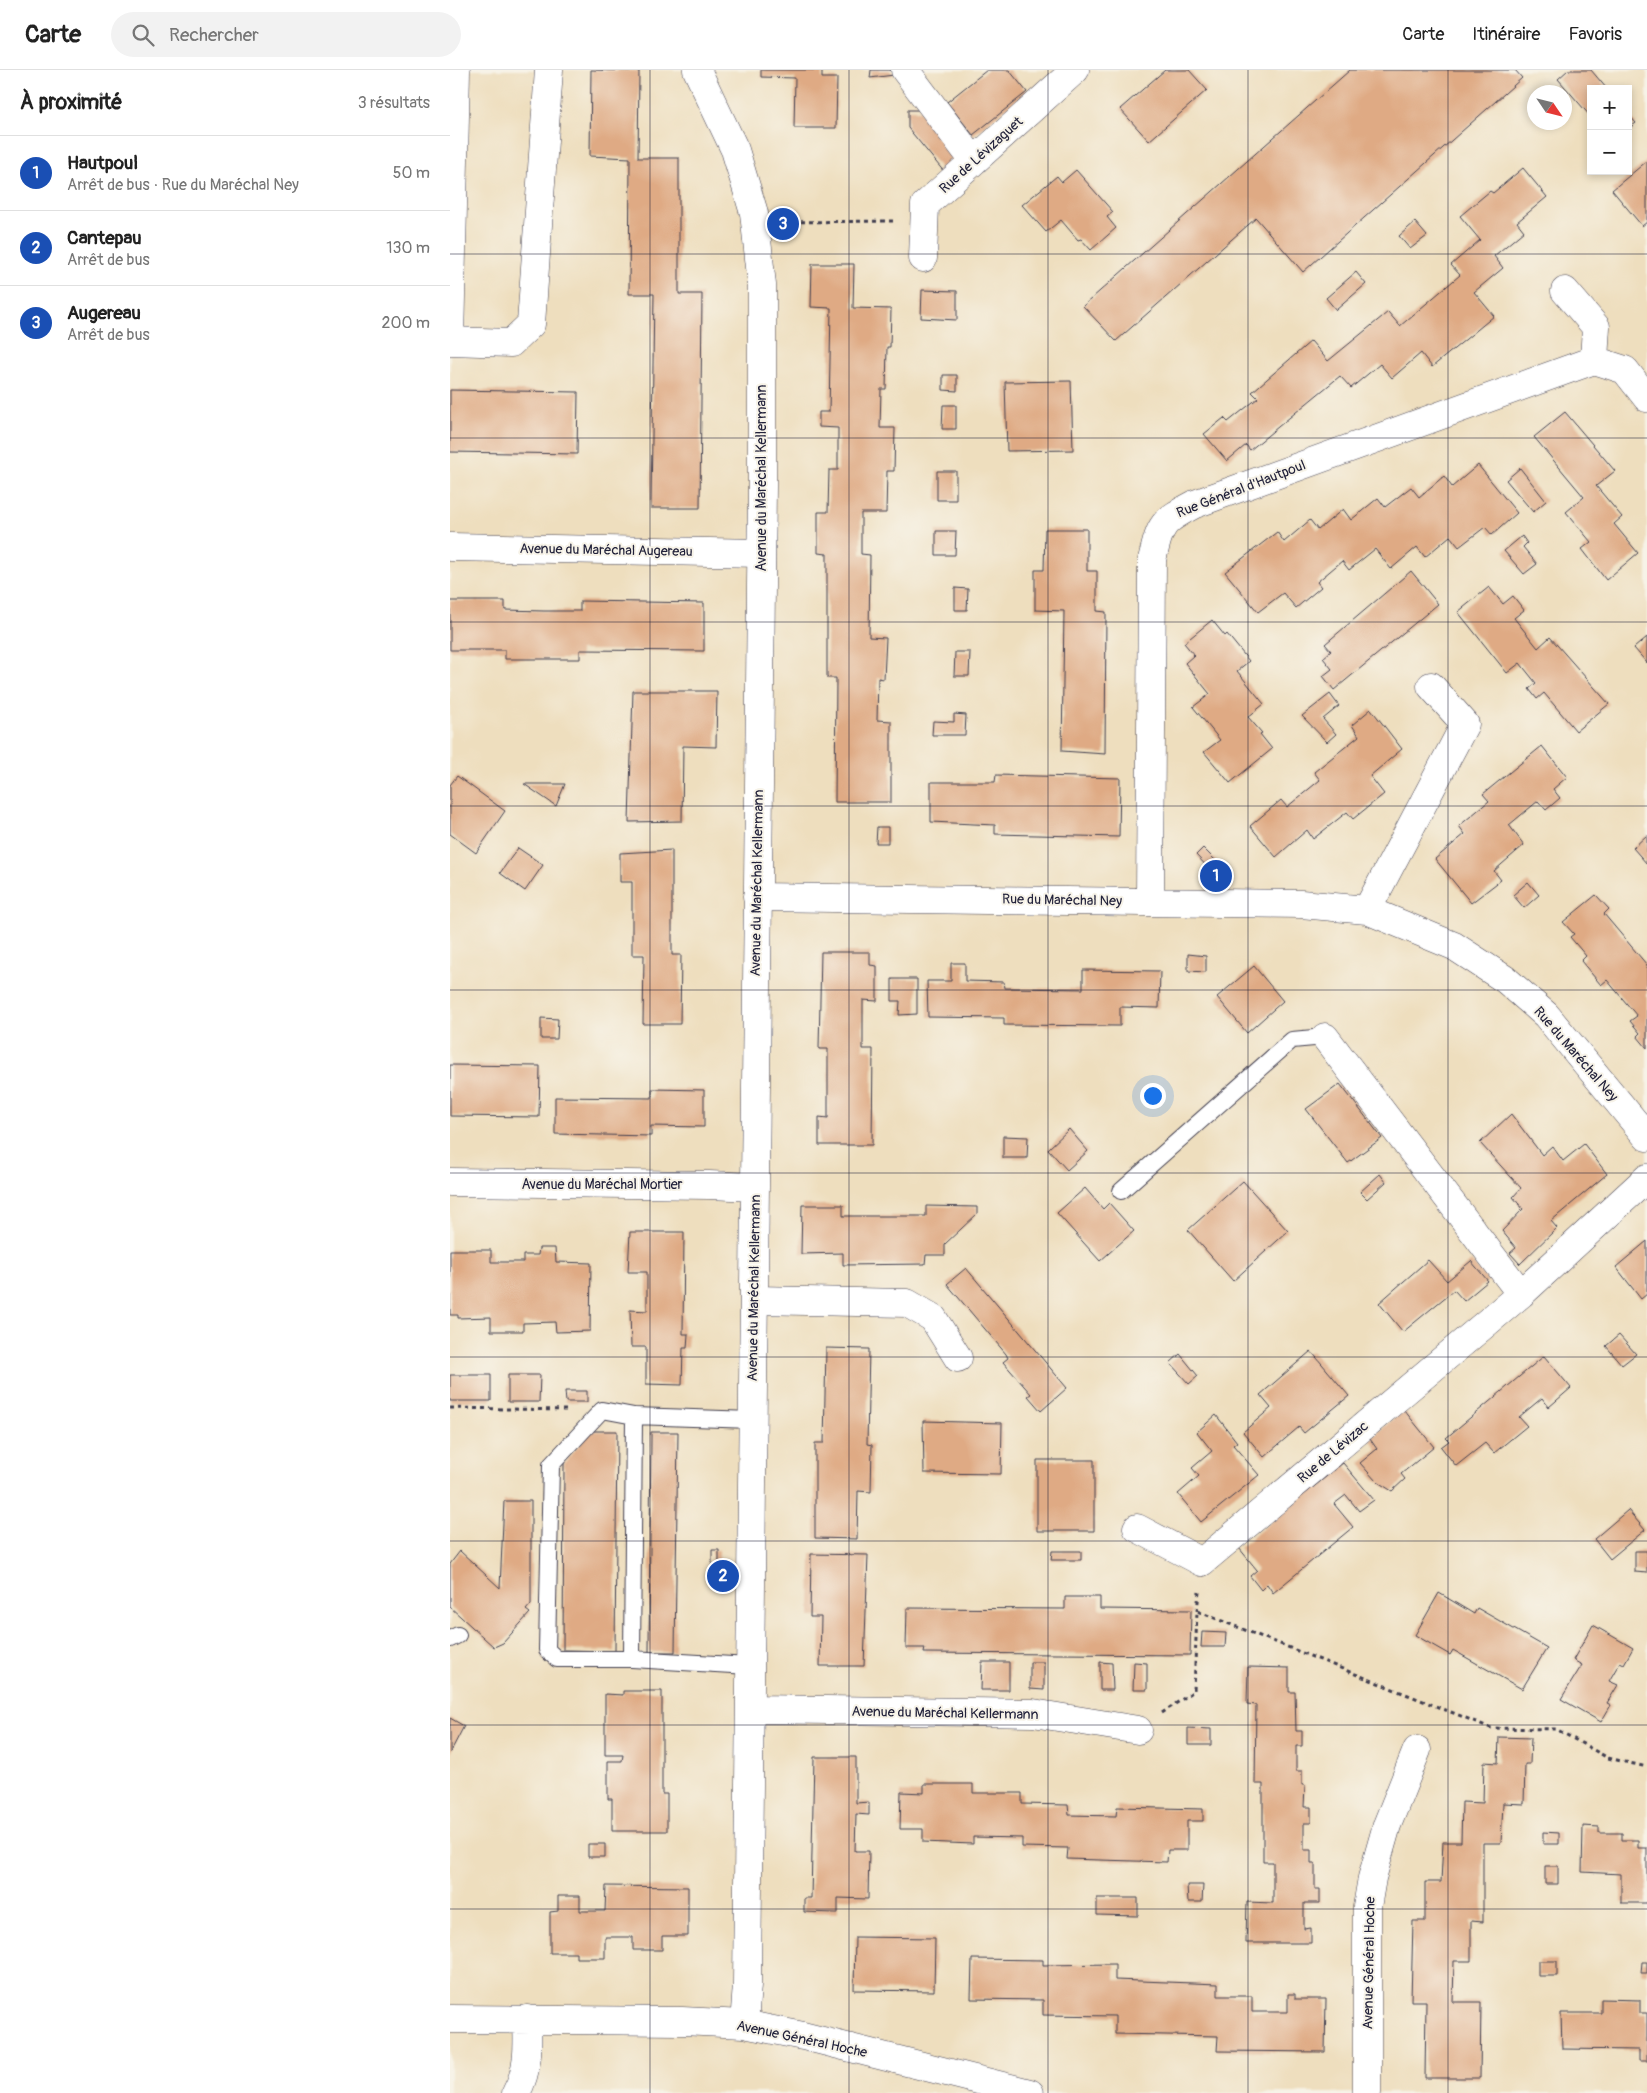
<!DOCTYPE html>
<html lang="fr">
<meta charset="utf-8">
<style>
:root{--surface:#fff;--page:#f2f2f2;--text:#222;--muted:#767676;--line:#e0e0e0;--accent:#111827}
body{margin:0;font-family:Pangolin,sans-serif;background:var(--page);color:var(--text)}
.controls{position:absolute;right:15px;top:15px;display:grid;overflow:hidden;border-radius:0px;box-shadow:0 2px 8px #0003}
.controls button{width:45px;height:45px;display:grid;place-items:center;padding:0;border:0;border-bottom:1px solid var(--line);background:var(--surface);color:var(--text);font:25px sans-serif}
.compass{position:absolute;left:1077px;top:15px;width:45px;height:45px;border-radius:50%;background:var(--surface);box-shadow:0 2px 8px #0003;rotate:125deg}
.you{position:absolute;left:702px;top:1025px;width:18px;height:18px;margin:-12px;border:4px solid #fff;border-radius:50%;background:#1a73e8;box-shadow:0 0 0 8px #1a73e833}
.badge{display:grid;place-items:center;width:32px;height:32px;border-radius:50%;background:var(--accent);color:#fff;font-size:16px;font-weight:700}
.pin{position:absolute;translate:-50% -50%;border:2px solid #fff;box-shadow:0 1px 5px #0006}
.list{margin:0;padding:0;list-style:none}
h2{display:flex;justify-content:space-between;align-items:center;height:65px;margin:0;padding:0 20px;font-size:21px}
h2 small{font-size:16px;font-weight:400;color:var(--muted)}
.list li{display:grid;grid-template-columns:32px 1fr auto;gap:15px;align-items:center;box-sizing:border-box;height:75px;padding:0 20px;border-top:1px solid var(--line)}
.list b{display:block;font-size:19px;white-space:nowrap}
.list p{margin:0;font-size:16px;white-space:nowrap;color:var(--muted)}
.list em{font-size:16px;font-style:normal;color:var(--muted)}
.icon{flex:none;width:28px;height:28px;fill:none;stroke:currentColor;stroke-width:2;stroke-linecap:round;stroke-linejoin:round}
.map{position:relative;flex:none;width:1197px;height:2023px;overflow:hidden}
header{display:flex;align-items:center;gap:30px;box-sizing:border-box;height:70px;padding:0 25px;background:var(--surface);border-bottom:1px solid var(--line)}
header strong{font-size:24px}
nav{display:flex;gap:28px;margin-inline-start:auto;font-size:18px}
.search{width:350px;height:45px;background:var(--page);display:flex;align-items:center;gap:12px;box-sizing:border-box;padding:0 18px;border-radius:28px;color:var(--muted);font-size:19px}
main{display:flex}
aside{flex:1;background:var(--surface)}
.map>svg:first-child{display:block}
.building{fill:#dfaa84}
.lines{fill:none;stroke-linecap:round;stroke-linejoin:round}
.lane-casing{stroke:#413e4f;stroke-width:18}
.street-casing{stroke:#413e4f;stroke-width:29}
.path{stroke:#413e4f;stroke-width:3;stroke-dasharray:4 4;stroke-linecap:butt}
.lane{stroke:#fff;stroke-width:16}
.street{stroke:#fff;stroke-width:28}
.grid{fill:none;stroke:#22223b;stroke-width:1;stroke-opacity:0.55}
.labels{text-anchor:middle;dominant-baseline:central;stroke-width:4;stroke-linejoin:round;paint-order:stroke}
.street-label{font-size:14px;fill:#22223b;stroke:#f7f3e8}
</style>
<header>
<strong>Carte</strong>
<div class="search"><svg class="icon" aria-label="search" viewBox="0 0 24 24"><circle cx="10" cy="10" r="6"/><path d="M15 15l6 6"/></svg>Rechercher</div>
<nav><a>Carte</a><a>Itinéraire</a><a>Favoris</a></nav>
</header>
<main>
<aside>
<h2>À proximité<small>3 résultats</small></h2>
<ul class="list">
<li><span class="badge" style="background:#1a4fb4">1</span><div><b>Hautpoul</b><p>Arrêt de bus · Rue du Maréchal Ney</p></div><em>50 m</em></li>
<li><span class="badge" style="background:#1a4fb4">2</span><div><b>Cantepau</b><p>Arrêt de bus</p></div><em>130 m</em></li>
<li><span class="badge" style="background:#1a4fb4">3</span><div><b>Augereau</b><p>Arrêt de bus</p></div><em>200 m</em></li>
</ul>
</aside>
<div class="map">
<svg width="1197" height="2023" viewBox="0 0 1197 2023">
<rect width="100%" height="100%" fill="#f7f3e8"/>
<filter id="ink" filterUnits="userSpaceOnUse"><feTurbulence type="fractalNoise" baseFrequency=".02" numOctaves="2"/><feDisplacementMap in="SourceGraphic" scale="10" xChannelSelector="R" yChannelSelector="G"/><feConvolveMatrix kernelMatrix="1 2 1 2 8 2 1 2 1" color-interpolation-filters="sRGB"/></filter>
<filter id="wash" filterUnits="userSpaceOnUse"><feTurbulence type="fractalNoise" baseFrequency=".0096" numOctaves="4" result="noise"/><feDisplacementMap in="SourceGraphic" scale="20" xChannelSelector="R" yChannelSelector="G"/><feGaussianBlur stdDeviation="1.12" result="paint"/><feColorMatrix in="noise" values="0 0 0 0 0 0 0 0 0 0 0 0 0 0 0 0 0 1.4 0 .05"/><feComposite in="paint" operator="in"/></filter>
<g filter="url(#wash)">
<rect width="100%" height="100%" fill="#eedebe"/>
<g id="blocks">
<!-- building -->
<path class="building" d="M141 0 189 1 188 88H229V224H252L250 438H201L204 224H179L180 88 140 86Z
M311 0H372V8H387L386 58H344L345 8 311 7Z
M421 0H440L444 5 420 8Z
M537 0H559L577 22 523 65 497 32Z
M715 0H739L757 20 699 71 670 39Z
M900 0H1065L1072 8 853 202 806 148 666 271 633 236Z
M1118 0H1141L1157 19H1141V47L1108 9Z
M458 40H470L509 91 495 103 458 58Z
M1178 44 1186 53 1178 59Z
M1197 91V152L1192 156 1162 120Z
M1073 98 1097 127 1067 152 1074 161 1044 186 1053 198 1024 222 1044 246 982 297 971 283 942 308 930 294 901 318 890 306 800 380 796 375 777 391 754 364 774 348 778 352 808 328 802 322 861 271 878 291 938 242 950 256 1010 205 1001 195 1030 170 1010 146 1040 121 1043 123Z
M626 100 663 142 657 147 666 158 641 180 631 169 628 170 611 150 596 162 572 135 607 106 612 112Z
M965 152 977 166 960 179 949 166Z
M362 194H404L403 238 441 239 440 277H437L436 319H431L430 358H445L444 401H437L436 443H411V484L420 485 419 567 436 568 434 609 428 608 427 650 441 651V732H385L386 608H377V484L368 483V442H378L379 400H388V358L369 357V342H379L381 238 361 237Z
M906 202 916 214 886 240 876 228Z
M472 220 507 221V250L471 248Z
M493 305H507V321L493 320Z
M621 311 623 380 557 381 555 312Z
M0 320 128 322 127 384 0 382Z
M493 335H506V359H492Z
M1115 342 1165 401 1146 416 1172 447 1164 454 1188 483 1156 510 1132 479 1141 472 1116 442 1134 427 1084 367Z
M1028 395 1067 443 1042 465 1035 457 1009 477 1000 466 975 487 967 477 941 499 925 479 899 500 892 491 867 512 871 517 846 538 833 523 808 542 775 502 827 462 834 472 860 450 868 460 893 439 901 450 928 428 935 437 961 417 969 427 994 406 1002 417Z
M1070 398 1096 431 1083 442 1056 410Z
M487 401H506V430H487Z
M595 459H637V501H647V541L656 542 655 684 612 681 614 541 585 540V500H594Z
M486 461H506L505 485H486Z
M1072 466 1077 473 1073 477 1087 494 1074 504 1054 481Z
M961 501 988 534 884 620 873 606 882 599 873 588 881 581 875 574Z
M1039 517 1053 534 1063 526 1074 540 1064 548 1088 578 1100 567 1159 634 1126 661 1094 623 1087 629 1079 619 1086 613 1070 593 1057 603 1008 542Z
M505 518 518 519 517 540H505Z
M0 531H55V540L94 541H130V531L254 533V581L130 580V589H55V580H0Z
M762 550 775 566 777 564 799 591 787 601 814 634 798 647 812 663 810 664 822 679 780 713 754 682 770 670 743 637 760 624 735 593 744 585 734 573Z
M1197 567V593L1184 578Z
M505 582H520L519 606H504Z
M183 621H267L266 677 233 676 232 751 179 752Z
M880 624 889 636 873 649 886 664 877 672 852 646Z
M921 639 952 679 920 706 934 724 903 749 897 742 863 769 857 760 826 787 800 756 831 730 837 737 870 710 864 702 909 666 902 655Z
M504 644 516 645 515 665H482L483 651 504 652Z
M1092 676 1117 707 1103 719 1110 728 1096 740 1088 731 1059 755 1074 775 1044 801 1051 810 1021 833 985 789 1015 764 1009 756 1039 731 1033 724Z
M546 705 670 708 669 767 545 764V755L481 752V712H545Z
M7 706 55 741 26 783 0 764V715Z
M74 714H115L106 736Z
M427 757H438V773H426Z
M1197 765V794L1183 778Z
M68 778 93 795 75 821 50 803Z
M753 778 772 797 764 804 746 785Z
M222 780V885H231L230 954H193L194 885H182V812H170V783Z
M1078 812 1089 825 1074 838 1063 825Z
M1146 825 1159 839 1154 844 1197 895V978L1187 966 1190 963 1180 951 1187 946 1157 910 1151 915 1131 891 1136 886 1120 867 1124 864 1113 852Z
M371 882H420V895L427 896V931L413 930V979H423L422 1075H369V1047L378 1048V979H369Z
M738 884 756 886V902L738 901Z
M501 893H515V911L554 912 555 918 633 919V900L710 901 709 938 670 937V956L554 955V948L478 947 477 911H501Z
M804 896 833 931 797 963 767 927Z
M442 909H467V944L449 945 450 931H442Z
M91 948 108 949 107 969H91Z
M0 995 90 996 89 1047 0 1046Z
M890 1014 932 1068 898 1093 856 1039Z
M202 1019 254 1020V1057L201 1056V1066L105 1064V1027L202 1028Z
M1061 1044 1092 1085 1102 1076 1113 1091 1134 1074 1157 1104 1101 1151 1107 1158 1070 1194 1060 1183 1066 1178 1052 1161 1073 1139 1063 1127 1071 1118 1030 1073Z
M619 1059 638 1081 617 1100 598 1079Z
M553 1066 578 1067 577 1088H553Z
M930 1104 936 1112 917 1129 910 1122Z
M793 1111 838 1161 783 1211 738 1160Z
M635 1118 653 1139 659 1133 684 1161 650 1191 607 1143Z
M352 1135H393V1146H476V1136L527 1137V1144L495 1174V1185H476L475 1194 393 1195V1183L351 1184Z
M180 1162H234L233 1264H238L237 1278H233L232 1315 196 1314V1277H181L180 1240 197 1241V1202H178Z
M1197 1171V1224L1191 1229 1166 1197Z
M89 1178H105L106 1192 141 1193 140 1261 106 1262 105 1252 73 1253V1261H41V1247L8 1248V1245H0V1180H41V1192H73V1185H88Z
M978 1190 997 1211 1021 1191 1038 1211 1014 1231 1004 1220 953 1262 929 1233Z
M516 1198 617 1318 591 1341 578 1326 581 1324 553 1292 558 1288 556 1284 497 1214Z
M1169 1265 1186 1284 1172 1295 1156 1276Z
M376 1278 419 1279 417 1374 422 1375 421 1422 408 1421 407 1469 365 1468V1373H374Z
M861 1281 899 1326 854 1363 849 1357 814 1387 793 1362 821 1338 810 1325Z
M730 1284 748 1306 739 1314 720 1293Z
M1094 1286 1121 1318 1099 1337 1092 1328 1069 1347 1077 1356 1044 1383 1035 1373 1006 1396 991 1377 999 1371 996 1368Z
M0 1305H41V1331H0Z
M58 1305H90L89 1332H58Z
M115 1321H137V1332H116Z
M954 1340 984 1377 951 1404 955 1409 942 1421 926 1411 910 1393 927 1379 920 1369Z
M766 1345 787 1372 783 1375 809 1405 751 1452 728 1424 749 1406 742 1398 762 1381 747 1362Z
M473 1351 552 1353 551 1404 474 1403Z
M141 1361H167L165 1581 113 1580 114 1393Z
M201 1362H228L225 1582H199Z
M587 1390H644V1461H587Z
M893 1393 924 1430 909 1441 896 1425 884 1434 903 1457 823 1523 817 1514 811 1520 800 1506 807 1500 789 1478Z
M54 1431H81V1534L76 1540 80 1543 53 1573 44 1577 0 1537V1494L10 1481 50 1518Z
M1178 1440 1195 1460 1160 1489 1144 1469Z
M262 1480H269V1496H262Z
M602 1481H631V1490H601Z
M1185 1481H1197V1503L1185 1502Z
M361 1484 418 1485 414 1596H370L371 1547H360Z
M989 1523 1024 1544 1027 1538 1097 1578 1072 1619 1003 1580 1000 1585 965 1565Z
M615 1527H650V1539L741 1540 740 1585 474 1583 475 1578H456L457 1538 615 1539Z
M1143 1555 1183 1578 1174 1594 1170 1592 1159 1611 1168 1615 1157 1633 1161 1635 1151 1652 1111 1629 1132 1595 1123 1590Z
M752 1562 776 1563 775 1577H751Z
M532 1592H559V1620H531Z
M580 1592H594V1620L580 1619Z
M650 1592 662 1593 663 1620H650Z
M684 1592 697 1593V1620H683Z
M798 1597 839 1598V1622H845L846 1661H852V1676H846V1701H852V1715H855L854 1737H861V1753H854V1780H861V1793H865V1819H870V1833H854V1859L861 1858V1873H796L797 1832 823 1833V1792H813V1714H805L806 1635 797 1634Z
M173 1621H212V1724H217V1761H162V1729H158V1691H172L173 1685H155V1624L173 1625Z
M0 1648 14 1656 0 1683Z
M738 1658 761 1659V1675H738Z
M1049 1667 1081 1668 1080 1694H1075L1074 1734 1053 1733 1051 1773H1033V1852L1021 1851V1891H1004L1003 1932H1031L1030 2008H975L976 1931H961L963 1851H975V1812H991L993 1772H1011L1012 1732 1033 1733 1034 1692 1048 1693Z
M364 1687H406V1733L419 1732V1745L406 1744 405 1781H419L418 1829 388 1828V1843L354 1842V1828H361Z
M474 1714H523V1723H572V1734L618 1735 619 1745 666 1746 667 1737 753 1739V1751H737V1780H718L717 1792 617 1789 618 1778 572 1777V1768L523 1767V1774L473 1772V1759H450L451 1722 474 1723Z
M1133 1756 1149 1757V1763H1172V1770H1188V1778H1197V1833H1171V1804L1132 1802Z
M1093 1762 1109 1763V1774H1093Z
M138 1774H155V1787H138Z
M1095 1796H1108V1814H1095Z
M737 1815H753L752 1832H738Z
M156 1816 238 1817V1866H212V1880H183V1867H155V1888H126V1883H100V1842L108 1841V1826H130V1841H155Z
M647 1828H688V1846L647 1845Z
M405 1867 485 1868 484 1921 404 1920Z
M522 1889 593 1890V1895L665 1894V1910L768 1914V1926H802V1942H838V1924H845V1929H876L875 1982 767 1981 768 1966 665 1964V1946L593 1945V1930L521 1929Z
M1088 1891H1107V1906H1088Z
M1192 1892H1197V1903H1191Z
M1151 1929 1190 1930V1943H1197V1991H1189V1980L1112 1979 1111 1943H1151Z"/>
</g>
</g>
<g filter="url(#ink)">
<use href="#blocks" fill-opacity="0" stroke="#413e4f" stroke-width="1"/>
<g class="lines">
<!-- lane casing -->
<g class="lane-casing">
<path id="lane" d="M671 1121 842 970 875 967
M0 1569 8 1565
M182 1589 184 1346
M299 1596 182 1589H107L97 1580 101 1395 152 1340 184 1346 302 1350"/>
</g>
<!-- street casing -->
<g class="street-casing">
<path id="street" d="M247 0 285 80 304 143 312 215V416L297 1915 294 1954
M455 0 524 91
M473 188 475 135 625 0
M1115 221 1146 257 1144 290
M0 271 61 273 81 254 99 0
M0 271 6 0
M0 477 311 483
M307 827 851 834 917 840 1004 876 1056 910 1096 945 1197 1067
M700 832 702 490C711 453 711 452 745 434L1144 290 1175 300 1197 328
M917 840 1015 654 981 616
M875 967 1071 1224
M0 1112 259 1115 305 1117
M304 1230 457 1233 483 1248 508 1288
M687 1458 752 1492 1071 1224 1197 1108
M300 1639 583 1643 688 1660
M0 1949 232 1951 294 1954 353 1966 580 2023
M66 2023C79 2000 78 1975 77 1949
M917 2023V1837L922 1808 937 1755 967 1680"/>
</g>
<!-- path -->
<path class="path" d="M335 152 444 151
M0 1338 117 1340
M747 1541 749 1522
M712 1643 744 1621 747 1541 1041 1658 1106 1659 1158 1688 1197 1697"/>
<!-- lane -->
<use href="#lane" class="lane"/>
<!-- street -->
<use href="#street" class="street"/>
</g>
</g>
<!-- grid -->
<path class="grid" d="M200 0V2023M399 0V2023M598 0V2023M798 0V2023M998 0V2023M0 184H1197M0 368H1197M0 552H1197M0 736H1197M0 920H1197M0 1103H1197M0 1287H1197M0 1471H1197M0 1655H1197M0 1839H1197"/>
<g class="labels">
<!-- street labels -->
<g class="street-label">
<text transform="translate(531 85) rotate(-42)">Rue de Lévizaguet</text>
<text transform="translate(311 408) rotate(-90)">Avenue du Maréchal Kellermann</text>
<text transform="translate(791 419) rotate(-21)">Rue Général d'Hautpoul</text>
<text transform="translate(156 480) rotate(1)">Avenue du Maréchal Augereau</text>
<text transform="translate(307 813) rotate(-89)">Avenue du Maréchal Kellermann</text>
<text transform="translate(612 830) rotate(1)">Rue du Maréchal Ney</text>
<text transform="translate(1126 984) rotate(49)">Rue du Maréchal Ney</text>
<text x="152" y="1114">Avenue du Maréchal Mortier</text>
<text transform="translate(304 1218) rotate(-89)">Avenue du Maréchal Kellermann</text>
<text transform="translate(883 1382) rotate(-40)">Rue de Lévizac</text>
<text transform="translate(495 1643) rotate(1)">Avenue du Maréchal Kellermann</text>
<text transform="translate(919 1893) rotate(-89)">Avenue Général Hoche</text>
<text transform="translate(352 1969) rotate(12)">Avenue Général Hoche</text>
</g>
</g>
</svg>
<div class="controls">
<button>+</button>
<button>−</button>
</div>
<svg class="compass" viewBox="-18 -18 36 36"><path d="M0-13l5 13h-10z" fill="#e53935"/><path d="M0 13l5-13h-10z" fill="#767676"/></svg>
<div class="you"></div>
<div class="pin badge" style="left:766px;top:806px;background:#1a4fb4">1</div>
<div class="pin badge" style="left:273px;top:1506px;background:#1a4fb4">2</div>
<div class="pin badge" style="left:333px;top:154px;background:#1a4fb4">3</div>
</div>
</main>
